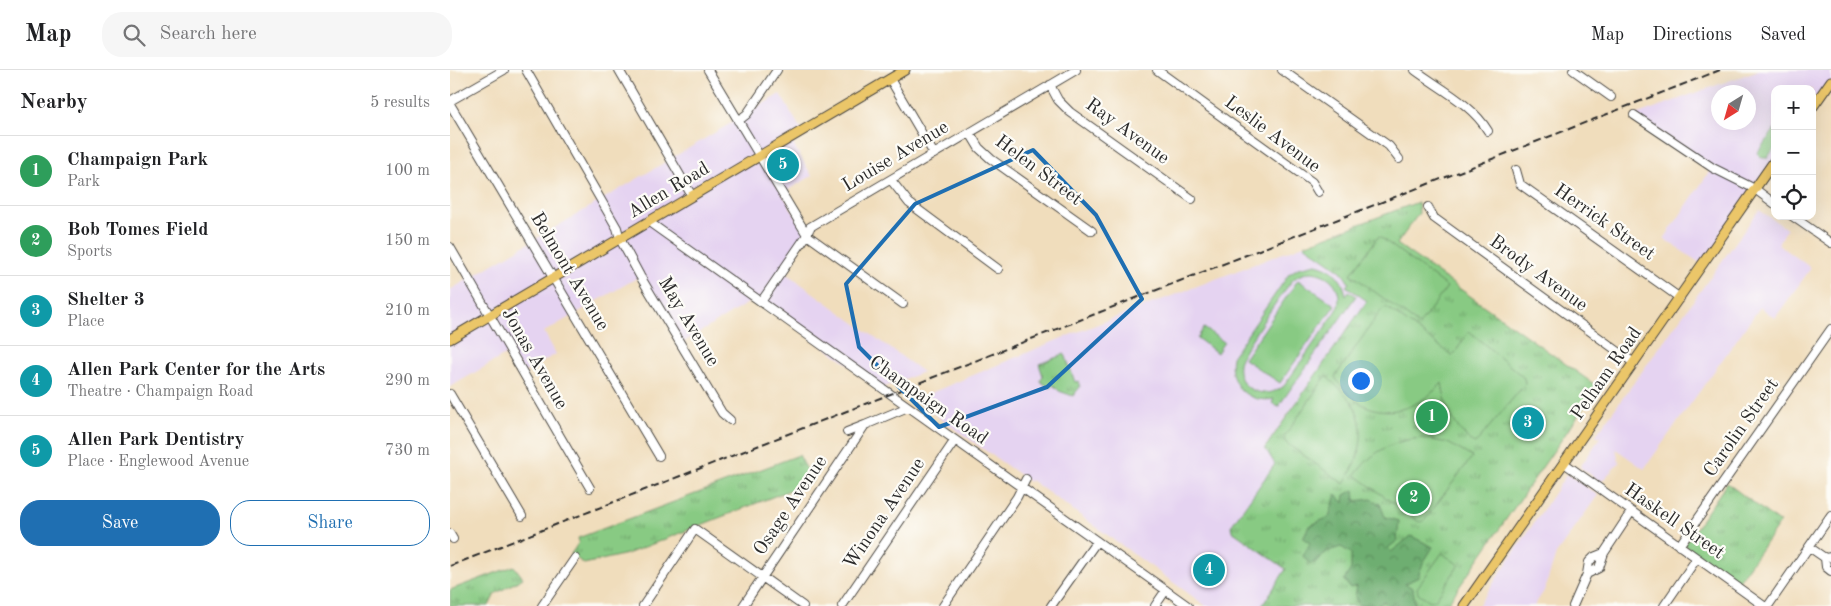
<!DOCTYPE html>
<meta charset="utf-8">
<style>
:root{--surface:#fff;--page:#f6f6f6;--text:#202124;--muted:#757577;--line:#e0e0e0;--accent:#1f6fb2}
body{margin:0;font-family:"Old Standard TT",serif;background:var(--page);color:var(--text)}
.controls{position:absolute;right:15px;top:15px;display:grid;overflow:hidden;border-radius:10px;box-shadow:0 5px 20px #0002}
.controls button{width:45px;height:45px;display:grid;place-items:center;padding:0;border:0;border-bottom:1px solid var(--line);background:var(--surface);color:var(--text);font:25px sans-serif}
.compass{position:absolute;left:1261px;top:15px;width:45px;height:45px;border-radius:50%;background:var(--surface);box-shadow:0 5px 20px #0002;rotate:217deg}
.you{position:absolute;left:910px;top:310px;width:18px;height:18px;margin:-12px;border:4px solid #fff;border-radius:50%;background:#1a73e8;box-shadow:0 0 0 8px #1a73e833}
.badge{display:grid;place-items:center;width:32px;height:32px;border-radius:50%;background:var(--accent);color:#fff;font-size:16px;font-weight:700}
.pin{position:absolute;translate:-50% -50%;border:2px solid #fff;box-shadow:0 1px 5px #0006}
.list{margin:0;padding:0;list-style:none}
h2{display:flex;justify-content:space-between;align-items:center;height:65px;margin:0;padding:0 20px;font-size:21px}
h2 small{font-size:16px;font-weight:400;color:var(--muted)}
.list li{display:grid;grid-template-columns:32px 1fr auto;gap:15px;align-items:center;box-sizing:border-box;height:70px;padding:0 20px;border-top:1px solid var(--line)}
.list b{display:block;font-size:19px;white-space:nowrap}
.list p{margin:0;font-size:16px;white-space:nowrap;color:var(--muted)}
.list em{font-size:16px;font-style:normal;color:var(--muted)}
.actions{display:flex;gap:10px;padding:15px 20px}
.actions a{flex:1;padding:11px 0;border:1px solid var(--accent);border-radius:20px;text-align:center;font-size:18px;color:var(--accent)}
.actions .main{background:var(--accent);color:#fff}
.icon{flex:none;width:28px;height:28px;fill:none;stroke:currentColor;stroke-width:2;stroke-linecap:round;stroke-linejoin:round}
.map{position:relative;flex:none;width:1381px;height:536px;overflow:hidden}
header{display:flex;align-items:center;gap:30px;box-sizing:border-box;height:70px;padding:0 25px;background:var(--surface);border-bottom:1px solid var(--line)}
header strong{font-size:24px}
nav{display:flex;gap:28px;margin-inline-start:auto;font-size:18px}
.search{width:350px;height:45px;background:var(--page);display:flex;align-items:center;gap:12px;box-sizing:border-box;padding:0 18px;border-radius:20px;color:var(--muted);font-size:19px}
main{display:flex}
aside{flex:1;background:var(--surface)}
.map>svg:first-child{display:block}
.built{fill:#e5d3f1;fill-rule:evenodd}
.grass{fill:url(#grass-tufts);stroke:#5a7a57}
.forest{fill:url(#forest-crowns);stroke:#4c6c4e}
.pitch{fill:#88ca83;stroke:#5a7a57;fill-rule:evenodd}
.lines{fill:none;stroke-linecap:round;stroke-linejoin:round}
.minor-casing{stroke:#494641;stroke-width:10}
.major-casing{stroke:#494641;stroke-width:11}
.minor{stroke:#fff;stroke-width:8}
.major{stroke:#ebc669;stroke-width:9}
.rail{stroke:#2b2b2b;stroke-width:2;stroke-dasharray:8 4;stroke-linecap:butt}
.marked{fill:none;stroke:#1f6fb2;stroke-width:4;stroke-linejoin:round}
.labels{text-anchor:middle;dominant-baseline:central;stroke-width:4.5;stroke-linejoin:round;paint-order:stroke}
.street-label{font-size:19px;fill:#2b2b2b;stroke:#fdfcf7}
</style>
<header>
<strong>Map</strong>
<div class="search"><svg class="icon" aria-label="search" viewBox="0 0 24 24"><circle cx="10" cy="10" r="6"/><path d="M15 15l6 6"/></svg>Search here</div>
<nav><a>Map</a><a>Directions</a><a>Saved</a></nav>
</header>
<main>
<aside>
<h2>Nearby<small>5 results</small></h2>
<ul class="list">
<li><span class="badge" style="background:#2e9e5b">1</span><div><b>Champaign Park</b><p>Park</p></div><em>100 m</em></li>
<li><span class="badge" style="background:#2e9e5b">2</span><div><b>Bob Tomes Field</b><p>Sports</p></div><em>150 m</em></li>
<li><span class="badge" style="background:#0f9aa8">3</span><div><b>Shelter 3</b><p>Place</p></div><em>210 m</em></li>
<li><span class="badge" style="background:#0f9aa8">4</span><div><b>Allen Park Center for the Arts</b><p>Theatre · Champaign Road</p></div><em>290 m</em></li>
<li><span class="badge" style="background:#0f9aa8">5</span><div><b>Allen Park Dentistry</b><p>Place · Englewood Avenue</p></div><em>730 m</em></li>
</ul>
<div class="actions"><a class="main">Save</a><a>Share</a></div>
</aside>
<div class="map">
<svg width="1381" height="536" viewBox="0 0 1381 536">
<defs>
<pattern id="grass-tufts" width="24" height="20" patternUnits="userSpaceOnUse" patternTransform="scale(1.25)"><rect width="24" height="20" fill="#88ca83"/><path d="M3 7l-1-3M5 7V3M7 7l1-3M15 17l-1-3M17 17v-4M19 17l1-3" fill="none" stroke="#6fa46b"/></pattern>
<pattern id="forest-crowns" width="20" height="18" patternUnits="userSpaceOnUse" patternTransform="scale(1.25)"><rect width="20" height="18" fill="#6eae71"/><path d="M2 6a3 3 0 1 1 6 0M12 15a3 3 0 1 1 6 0" fill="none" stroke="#5b8e5d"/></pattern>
</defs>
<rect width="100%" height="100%" fill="#fdfcf7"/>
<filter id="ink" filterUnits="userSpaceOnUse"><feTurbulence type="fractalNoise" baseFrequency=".02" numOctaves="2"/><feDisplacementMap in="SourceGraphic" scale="10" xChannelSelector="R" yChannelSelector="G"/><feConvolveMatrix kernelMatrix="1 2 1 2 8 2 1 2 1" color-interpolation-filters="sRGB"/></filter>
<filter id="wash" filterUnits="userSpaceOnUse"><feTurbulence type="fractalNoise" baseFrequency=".0096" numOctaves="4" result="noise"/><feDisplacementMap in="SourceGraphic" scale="20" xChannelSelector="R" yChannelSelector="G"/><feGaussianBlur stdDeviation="1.12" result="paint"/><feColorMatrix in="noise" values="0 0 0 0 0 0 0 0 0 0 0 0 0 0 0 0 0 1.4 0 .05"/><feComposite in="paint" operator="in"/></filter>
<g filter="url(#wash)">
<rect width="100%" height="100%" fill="#f0ddbc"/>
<!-- built -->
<path class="built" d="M1309 0H1381V11L1362 38V19H1325V90L1253 195 1214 169 1262 98 1185 45ZM1268 22H1298V52H1268Z
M330 24 352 61 340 69 362 106 332 123 357 165 333 201 473 302 432 318 306 228 232 273 190 206 94 262 106 284 73 303 60 282 0 317V220Z
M1309 140 1337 159 1328 174 1361 198 1325 248 1310 237 1194 399 1166 379 1169 393 1151 412 1130 397 1150 368 1146 365Z
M854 175 891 201 899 213 897 216 917 231 815 377 825 394 781 456 782 461 836 499 812 536H756L581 410 580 412 464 330 612 268Z
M1117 404 1148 425 1106 484 1094 521 1084 536H1028Z"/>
<!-- grass -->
<path class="grass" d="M1325 59V78L1317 88H1312L1307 83Z
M968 132 969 143 947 174 1148 317 996 536H812L836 499 782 461 781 456 825 394 815 378 917 231 896 216 899 213 891 201 854 175Z
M615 284 625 312 628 311 630 317 623 326 609 321 603 315 600 318 590 311 593 306 589 294Z
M349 385 363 411 177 484 134 494 121 484 129 472 128 468Z
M1277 413 1330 453 1287 513 1237 477 1235 474Z
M64 496 73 508 45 524 39 536H0V520Z"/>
<!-- forest -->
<path class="forest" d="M904 420 905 431 921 429 930 434 935 447 949 451 947 471 938 478 941 482 961 466 983 477 973 493 968 507 955 514 963 518 965 536H939L934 531 927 536 909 535 905 527 907 516 900 518 894 510 901 499V483L891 477 875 482 868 491 860 494 853 486 860 473 853 468 859 456 879 447 886 424 894 433 895 425Z"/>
<!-- pitch -->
<path class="pitch" d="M929 166 997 217 969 255 901 204Z
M866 194C883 198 893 208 896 225L899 221 906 226 828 337 822 333 824 329C797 334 777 314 782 287L839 204 848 198ZM860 202C881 203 894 219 887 240L834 316C815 331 786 320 789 294 790 283 834 220 843 210 848 205 854 204 860 202Z
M848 210 885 235 830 313 794 289Z
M936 237 1003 286 1019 261 1074 308 1075 314 1025 374C1004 359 996 338 992 313 958 350 913 352 885 307L932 239Z
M754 258 774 272 767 283 747 268Z
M876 306C885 315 896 323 903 334 919 362 909 390 894 414L835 372 834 367Z
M972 368 998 373 1022 387 974 451 969 452 905 405C922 381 944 370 972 368Z
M992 483 1009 495 985 530 980 531 968 523 967 518Z"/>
</g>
<g filter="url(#ink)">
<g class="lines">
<!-- minor casing -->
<g class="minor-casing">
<path id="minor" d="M76 0 167 158 170 169 190 206 272 343 280 350
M169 0 242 126
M258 0 357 165 453 234
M707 0 862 112 868 122
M832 0 939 76 949 89
M965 0C989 18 1022 34 1038 61
M1123 0 1161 27
M440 9 484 84
M600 15 608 30 620 42 742 129
M0 31 54 0
M0 34 209 386
M1184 45 1263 98 1305 119 1325 134
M288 51 297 44 327 0
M520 63 529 78 541 89 642 161
M1066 100 1070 114 1230 228
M441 110 459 133 548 199
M978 137 984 148 1184 293
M1342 146 1381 173
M199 152 738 536
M0 177 140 418
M311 232 357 165 360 157 626 0
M0 324 72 446
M397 362 415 355
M1114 393 1314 536
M0 464 3 469
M1229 476 1381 259
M1359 477 1375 488
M1381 487 1375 488 1376 497 1381 501
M1137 504 1149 498 1154 483 1181 442
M92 536 125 488
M193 536 245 459 353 536
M293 536 415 355 458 337
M392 536 505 370
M493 536 567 427 576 409
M601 536 647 471
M705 536 716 520
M1123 536 1137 504 1139 492 1144 487 1154 483
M1214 536 1247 488
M1318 536 1381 445"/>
</g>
<!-- major casing -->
<g class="major-casing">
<path id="major" d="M1362 38 1381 11
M0 269 455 0
M1014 536 1325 90"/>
</g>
<!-- minor -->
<use href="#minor" class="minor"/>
<!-- major -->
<use href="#major" class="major"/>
<!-- rail -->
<path class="rail" d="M0 496 1270 0"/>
</g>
</g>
<!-- marked area -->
<path class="marked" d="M583 80 646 145 692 229 597 317 489 357 409 277 396 214 465 134Z"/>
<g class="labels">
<!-- street labels -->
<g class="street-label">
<text transform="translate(677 62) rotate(36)">Ray Avenue</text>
<text transform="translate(822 65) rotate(37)">Leslie Avenue</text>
<text transform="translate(446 87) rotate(-31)">Louise Avenue</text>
<text transform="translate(588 101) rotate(37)">Helen Street</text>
<text transform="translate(219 121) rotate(-31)">Allen Road</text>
<text transform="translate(1154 153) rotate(35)">Herrick Street</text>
<text transform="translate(119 202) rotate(59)">Belmont Avenue</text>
<text transform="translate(1088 204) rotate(36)">Brody Avenue</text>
<text transform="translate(238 252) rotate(59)">May Avenue</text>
<text transform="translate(84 289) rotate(60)">Jonas Avenue</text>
<text transform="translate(1157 304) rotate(-55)">Pelham Road</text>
<text transform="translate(478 331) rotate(35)">Champaign Road</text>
<text transform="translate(1292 358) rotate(-55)">Carolin Street</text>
<text transform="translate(341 436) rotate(-56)">Osage Avenue</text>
<text transform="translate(435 444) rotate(-56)">Winona Avenue</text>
<text transform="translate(1224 452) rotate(35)">Haskell Street</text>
</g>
</g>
</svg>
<div class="controls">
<button>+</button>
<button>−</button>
<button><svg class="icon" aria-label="locate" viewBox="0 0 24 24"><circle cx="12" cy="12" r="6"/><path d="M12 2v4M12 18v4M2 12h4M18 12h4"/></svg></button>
</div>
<svg class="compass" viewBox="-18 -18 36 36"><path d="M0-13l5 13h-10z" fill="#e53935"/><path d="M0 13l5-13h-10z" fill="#757577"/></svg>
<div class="you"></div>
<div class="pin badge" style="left:982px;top:347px;background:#2e9e5b">1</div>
<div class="pin badge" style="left:964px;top:428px;background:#2e9e5b">2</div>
<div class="pin badge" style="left:1078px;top:353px;background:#0f9aa8">3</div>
<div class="pin badge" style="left:759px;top:500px;background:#0f9aa8">4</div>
<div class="pin badge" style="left:333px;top:95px;background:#0f9aa8">5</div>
</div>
</main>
